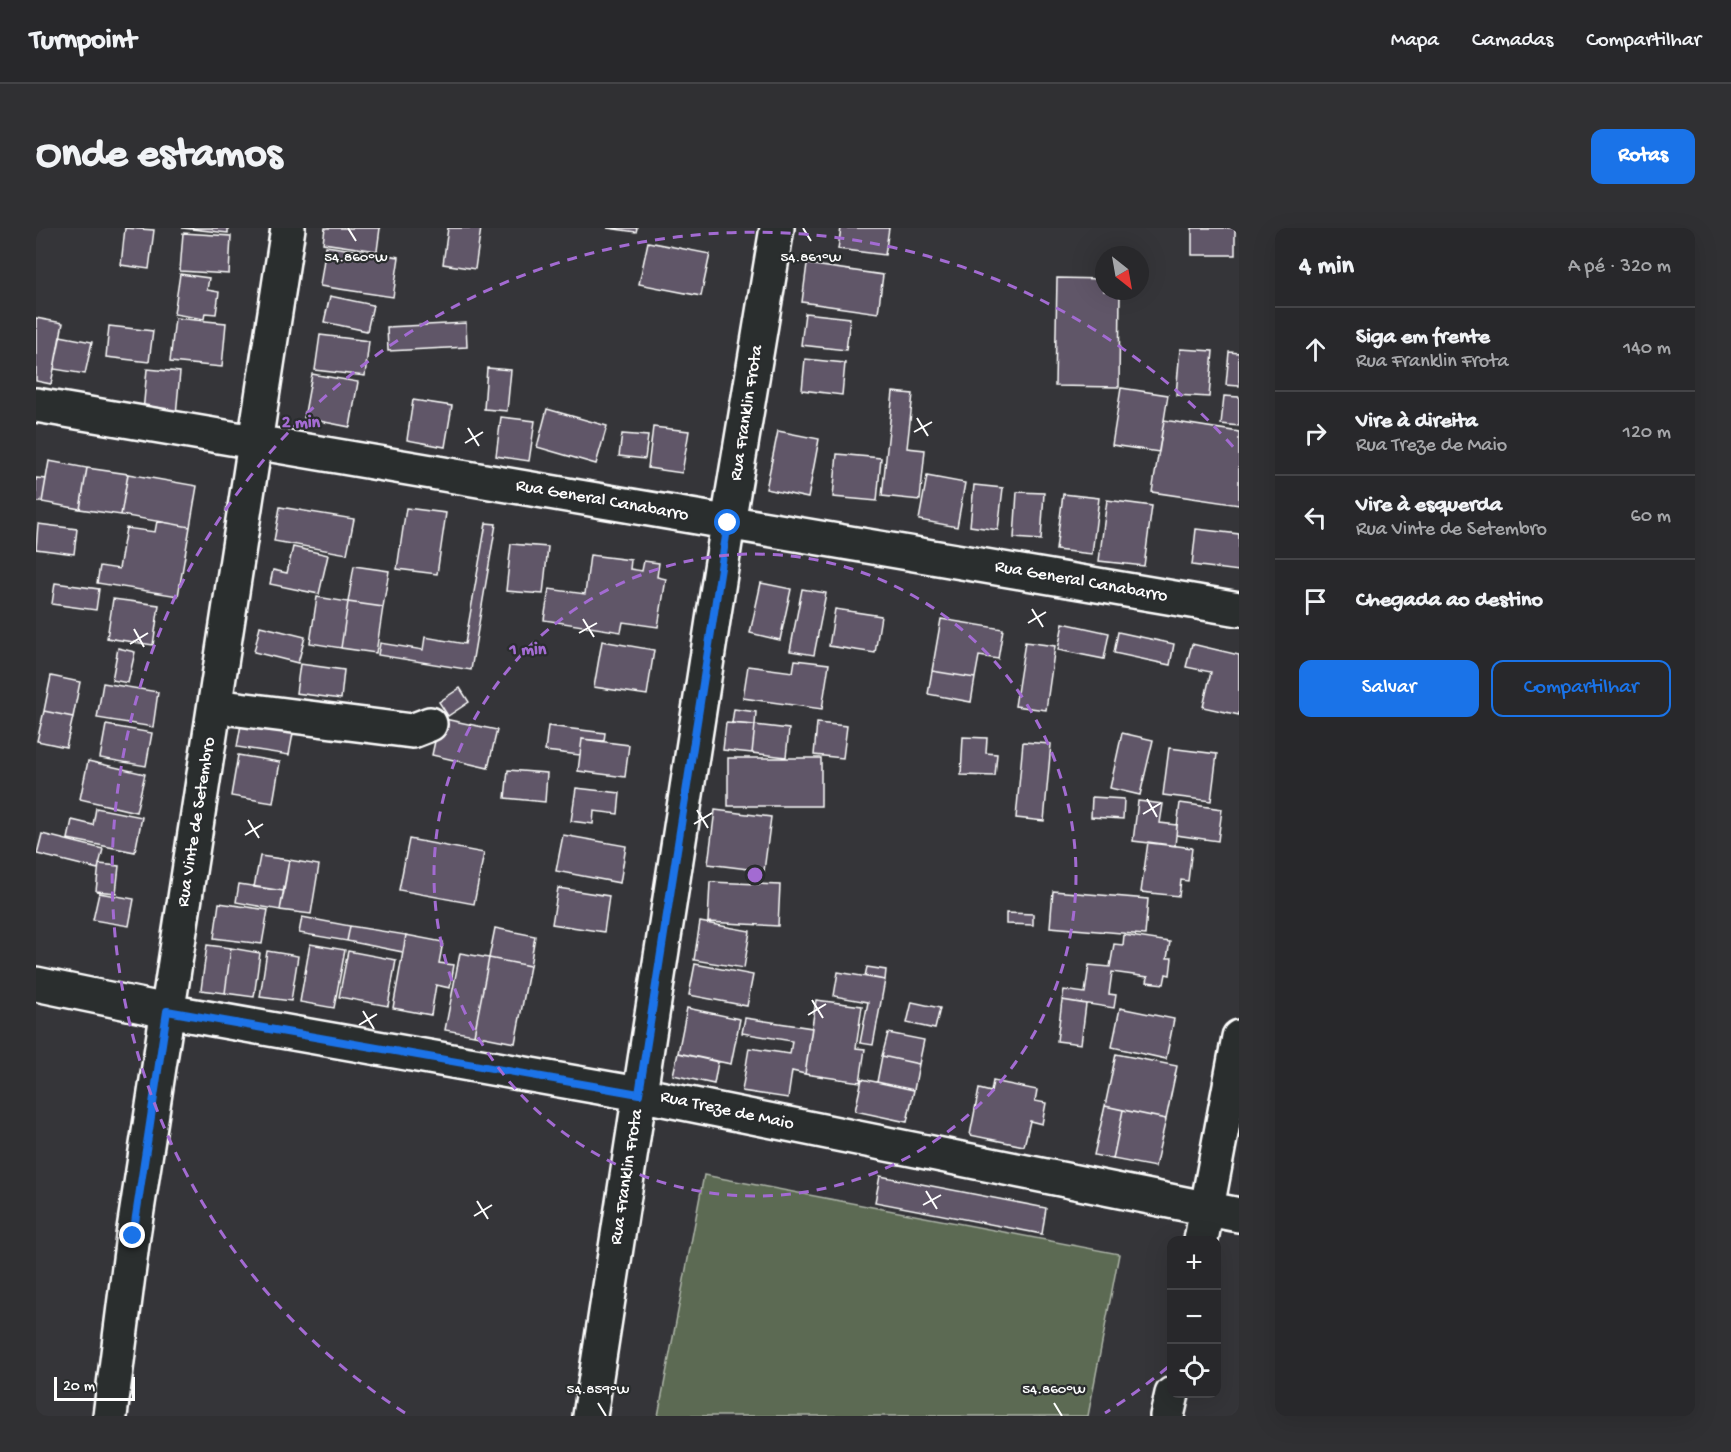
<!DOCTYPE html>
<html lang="pt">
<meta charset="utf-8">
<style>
:root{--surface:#28282b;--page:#303033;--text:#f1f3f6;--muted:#a5a6a9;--line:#444447;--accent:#1a73e8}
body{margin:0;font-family:"Gochi Hand",sans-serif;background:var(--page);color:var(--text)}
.controls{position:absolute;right:18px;bottom:18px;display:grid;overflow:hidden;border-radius:12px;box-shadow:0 6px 24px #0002}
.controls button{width:54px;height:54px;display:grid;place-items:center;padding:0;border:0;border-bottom:2px solid var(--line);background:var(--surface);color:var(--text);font:30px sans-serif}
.compass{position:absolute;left:1059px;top:18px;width:54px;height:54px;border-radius:50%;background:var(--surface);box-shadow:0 6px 24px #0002;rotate:149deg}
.scale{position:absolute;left:18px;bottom:15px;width:81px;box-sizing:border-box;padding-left:6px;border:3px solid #fff;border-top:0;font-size:16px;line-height:21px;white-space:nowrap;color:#fff;-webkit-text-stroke:4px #2a2d2e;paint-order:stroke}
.stop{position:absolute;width:18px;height:18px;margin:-14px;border:4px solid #1a73e8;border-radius:50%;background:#fff}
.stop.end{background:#1a73e8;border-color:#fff;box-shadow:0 2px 6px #0008}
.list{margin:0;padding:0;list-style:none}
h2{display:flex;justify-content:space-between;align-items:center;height:78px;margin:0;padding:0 24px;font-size:26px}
h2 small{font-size:20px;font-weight:400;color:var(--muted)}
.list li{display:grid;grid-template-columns:39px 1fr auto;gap:18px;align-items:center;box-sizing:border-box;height:84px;padding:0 24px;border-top:2px solid var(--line)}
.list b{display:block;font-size:22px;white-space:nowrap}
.list p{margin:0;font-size:20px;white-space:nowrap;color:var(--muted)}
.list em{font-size:20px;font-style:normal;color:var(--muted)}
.actions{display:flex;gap:12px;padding:18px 24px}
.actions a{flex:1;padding:14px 0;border:2px solid var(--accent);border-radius:12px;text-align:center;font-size:21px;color:var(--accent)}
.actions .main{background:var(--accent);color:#fff}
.icon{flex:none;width:33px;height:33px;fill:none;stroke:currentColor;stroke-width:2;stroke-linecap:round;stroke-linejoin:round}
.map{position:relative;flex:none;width:1203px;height:1188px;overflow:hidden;border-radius:12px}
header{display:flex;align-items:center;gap:36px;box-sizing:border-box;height:84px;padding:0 30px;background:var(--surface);border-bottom:2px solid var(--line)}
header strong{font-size:28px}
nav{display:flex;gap:33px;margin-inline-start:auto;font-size:21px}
.intro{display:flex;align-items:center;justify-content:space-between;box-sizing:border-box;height:144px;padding:0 36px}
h1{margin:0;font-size:42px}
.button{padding:15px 27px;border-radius:12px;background:var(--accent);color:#fff;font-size:21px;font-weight:700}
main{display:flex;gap:36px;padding:0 36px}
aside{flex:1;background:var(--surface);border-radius:12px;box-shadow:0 6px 24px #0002}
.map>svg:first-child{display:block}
.green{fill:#5c6b53;stroke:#aeb5a9;stroke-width:1.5}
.building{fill:#605767;stroke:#fff;stroke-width:1.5}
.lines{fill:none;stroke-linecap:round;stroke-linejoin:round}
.minor-casing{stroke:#fff;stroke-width:38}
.minor{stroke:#2a2d2e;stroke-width:33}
.route{stroke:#1a73e8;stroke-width:8}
.ticks{fill:none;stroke:#fff;stroke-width:2}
.ring{fill:none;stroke:#a36bd2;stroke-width:3;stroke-dasharray:10 8}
.labels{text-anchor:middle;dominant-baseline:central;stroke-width:4.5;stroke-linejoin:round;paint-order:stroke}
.street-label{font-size:18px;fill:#fff;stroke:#2a2d2e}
.ticks-label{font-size:15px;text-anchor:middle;fill:#fff;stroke:#2a2d2e;stroke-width:4.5;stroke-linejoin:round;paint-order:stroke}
.centre{fill:#a36bd2;stroke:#2a2d2e;stroke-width:3}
.ring-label{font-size:18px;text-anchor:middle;font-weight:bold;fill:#a36bd2;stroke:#2a2d2e;stroke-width:4.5;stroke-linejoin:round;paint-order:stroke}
</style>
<header>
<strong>Turnpoint</strong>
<nav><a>Mapa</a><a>Camadas</a><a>Compartilhar</a></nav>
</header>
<div class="intro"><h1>Onde estamos</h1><a class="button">Rotas</a></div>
<main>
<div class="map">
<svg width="1203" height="1188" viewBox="0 0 1203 1188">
<rect width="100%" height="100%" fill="#353539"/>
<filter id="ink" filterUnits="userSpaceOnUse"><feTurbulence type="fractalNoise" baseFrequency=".0167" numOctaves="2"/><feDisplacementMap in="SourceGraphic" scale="12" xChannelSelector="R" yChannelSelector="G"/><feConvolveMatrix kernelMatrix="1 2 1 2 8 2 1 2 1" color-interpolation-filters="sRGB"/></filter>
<g filter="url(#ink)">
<!-- green -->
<path class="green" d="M668 947 1083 1026 1052 1188H622Z"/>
<!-- building -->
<path class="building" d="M89 0 118 2 113 41 85 37Z
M146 0H192V5Z
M289 0H344L341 23 287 15Z
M412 0H445L439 41 407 36Z
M571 0H601L600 4Z
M805 0H853L849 27 802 21Z
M1156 0H1199V27H1156Z
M147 5 195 8 193 46 144 43Z
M612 14 674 26 665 68 603 56Z
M290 18 363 29 357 69 284 58Z
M771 36 847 47 842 85 766 74Z
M144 46 173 50 171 62 183 64 180 86 169 85 168 91 138 86Z
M1021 50 1068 51V63H1084L1083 159 1019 158Z
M294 68 337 77 331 103 288 94Z
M769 85 814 90 810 122 765 117Z
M0 90 27 95 15 156 0 153Z
M139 90 190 95 186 139 134 134Z
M430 95 431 119 352 123 351 99Z
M73 98 117 103 113 134 70 129Z
M284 107 333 113 329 148 279 142Z
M24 108 56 114 49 146 18 141Z
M1144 121 1177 123 1173 169 1140 167Z
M1193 124 1203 125V158L1190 157Z
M769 131 809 135 806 167 766 162Z
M451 140 475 142 471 183 448 181Z
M111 141 144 144 140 187 107 184Z
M276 146 322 154 314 199 268 190Z
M1085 160 1132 167 1123 224 1076 217Z
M857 164 877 166 871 220 889 222 884 272 846 268Z
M1188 168 1203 169V198L1185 196Z
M377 172 416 178 409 219 371 212Z
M511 181 571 198 560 236 501 219Z
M465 189 499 193 493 233 460 228Z
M1128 192 1203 204V277L1116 264Z
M617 199 653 203 646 245 612 240Z
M742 203 783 211 772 270 730 261Z
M586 206 612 208 609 231 583 228Z
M801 226 845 230 841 273 797 269Z
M13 233 51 240 44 281 6 274Z
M51 240 92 246 85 287 44 281Z
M92 246 161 258 154 299 85 287Z
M891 248 929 255 921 299 883 292Z
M0 250 10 251 6 274H0Z
M938 257 967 260 962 302 934 298Z
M981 264 1008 265 1005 312 978 310Z
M1027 266 1063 270 1056 326 1020 322Z
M1071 272 1116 278 1108 338 1063 333Z
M244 279 318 291 311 326 238 313Z
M370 280 410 285 401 346 361 341Z
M121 293 154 299 142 368 61 355 64 338 83 341 90 300 119 304Z
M450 295 460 296 435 442 342 427 344 415 387 422 389 409 429 416Z
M2 296 41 301 38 326 0 321Z
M1160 301 1203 306V343L1156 337Z
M475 316 512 319 507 366 470 363Z
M257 319 292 327 283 366 234 356 237 342 251 345Z
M554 327 595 332 594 341 606 343 608 333 623 335 621 349 630 351 622 399 587 394 585 404 508 392 513 361 549 366Z
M318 338 353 343 347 379 312 374Z
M19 355 63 361 60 382 16 376Z
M725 355 755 361 744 412 714 405Z
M766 361 790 365 778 427 754 423Z
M281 369 312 374 305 420 274 415Z
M77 371 123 377 117 417 71 410Z
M312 374 347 379 340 425 305 420Z
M799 381 845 388 839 425 793 418Z
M905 391 967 401 962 431 943 428 939 450 896 443Z
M1027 395 1073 405 1068 431 1022 422Z
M224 398 269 409 262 435 218 424Z
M1082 404 1138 416 1134 437 1078 425Z
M566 413 618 422 611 467 558 459Z
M989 414 1019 418 1010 482 979 478Z
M1156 416 1203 427V487L1167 479 1175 444 1150 439Z
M82 420 99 424 92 455 76 452Z
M759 432 793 436 786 481 707 470 712 438 757 444Z
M264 436 308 442 305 471 260 465Z
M896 443 939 450 935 474 892 466Z
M15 448 44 454 37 489 8 483Z
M67 455 122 464 117 499 61 490Z
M424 460 433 474 412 488 403 474Z
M698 481 720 484 719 497 696 495Z
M8 483 37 489 30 519 1 513Z
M404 490 461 502 452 540 396 527Z
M206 491 258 500 253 527 201 519Z
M690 495 719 497 716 525 687 522Z
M781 495 811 498 807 530 778 527Z
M70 497 116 505 110 538 64 530Z
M719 497 753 501 750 529 716 525Z
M512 498 569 505 568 513 546 511 544 527 509 523Z
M1086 505 1117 512 1104 567 1074 560Z
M927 509 951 510 950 525 961 526 959 548 925 547Z
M546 511 593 517 589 549 542 543Z
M987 514 1015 516 1008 593 980 590Z
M1133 520 1181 526 1175 573 1127 567Z
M202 527 244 534 237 575 195 568Z
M692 530H785V578H692Z
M52 533 109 546 100 584 44 571Z
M472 542 511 545 509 574 469 570Z
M540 560 584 565 582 586 558 583 557 596 535 593Z
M1056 569 1088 571 1087 591 1055 589Z
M1102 573 1127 576 1124 595 1141 597 1139 618 1097 613Z
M1144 575 1186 581 1182 613 1140 607Z
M60 580 106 589 99 624 32 611 36 592 57 597Z
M679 582 735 589 728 643 672 636Z
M6 606 67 621 62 641 1 626Z
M527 607 590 618 584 655 520 643Z
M373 611 448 625 438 676 363 662Z
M1112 614 1156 620 1152 653 1145 652 1143 668 1105 664Z
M224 628 253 632 248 663 218 659Z
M253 632 283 637 275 686 244 682Z
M63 636 83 638 80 665 60 663Z
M674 654 744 657 742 698 672 694Z
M203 656 248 663 244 682 200 674Z
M522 660 573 668 568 704 516 696Z
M1017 663 1112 671 1109 707 1014 699Z
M63 665 98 671 93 698 57 692Z
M183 675 232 682 226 716 178 710Z
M970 685 997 686V697L970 696Z
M266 689 314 698 311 713 263 705Z
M664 694 714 703 708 740 658 732Z
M314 698 370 707 367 724 311 713Z
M459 700 499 708 494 738 453 730Z
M370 707 407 714 403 735 418 737 414 760 400 757 395 787 357 780Z
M1088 707 1134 714 1131 730H1136L1134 747 1130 746 1128 756 1111 754 1112 749 1076 744 1073 766 1080 767 1078 780 1026 772 1028 762 1049 765 1053 737 1074 739 1078 716 1087 717Z
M274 716 309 722 298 780 264 774Z
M171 717 195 720 189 765 165 762Z
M195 720 224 725 218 769 189 765Z
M231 723 262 728 255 773 224 769Z
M312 723 360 732 352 778 303 769Z
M424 725 453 730 438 807 409 802Z
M453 730 494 738 479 815 438 807Z
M659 736 717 747 711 778 653 767Z
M831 739 850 742 849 752 829 748Z
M802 744 849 752 837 817 824 815 832 774 798 768Z
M780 772 826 778 820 820 829 821 824 854 769 846Z
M1026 772 1050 776 1045 816 1021 813Z
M876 774 904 780 899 801 871 795Z
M651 780 704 791 695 836 642 825Z
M1084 780 1138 791 1130 831 1076 819Z
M709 790 776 800 769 846 756 843 752 870 706 863 713 820 754 826 756 813 706 805Z
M852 805 888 812 883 836 846 828Z
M642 825 682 834 678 856 637 847Z
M1080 826 1141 838 1130 891 1069 878Z
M846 828 883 836 878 862 841 854Z
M826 851 878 862 871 894 819 883Z
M957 853 1001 862 999 873 1010 875 1006 896 994 893 988 918 934 907 943 861 955 864Z
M1069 878 1087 882 1077 931 1058 927Z
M1087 882 1130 891 1119 939 1077 931Z
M844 948 1010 980 1006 1006 839 974Z"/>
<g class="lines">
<!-- minor casing -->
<g class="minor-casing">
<path id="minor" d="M0 177 1203 381
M179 478 376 503 394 496
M0 756 131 783 603 866 1203 987
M1165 1012 1203 809
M74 1188 97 1008 252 0
M554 1188 692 295 741 0
M1131 1188 1136 1166"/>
</g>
<!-- minor -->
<use href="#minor" class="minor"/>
</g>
</g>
<g class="lines" filter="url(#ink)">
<!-- route -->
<path class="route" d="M97 1008 131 783 603 866 692 295"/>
</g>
<!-- ticks -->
<path class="ticks" d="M312 0 320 13M767 0 775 13M881 190 892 208M432 200 443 218M878 204 896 194M429 215 447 204M996 381 1007 399M547 391 558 409M992 395 1010 384M98 401 108 419M543 405 561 395M94 416 112 405M1111 571 1121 589M661 582 672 600M1107 586 1125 575M212 592 223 610M658 596 676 585M209 607 227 596M776 772 787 790M327 783 338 801M772 787 790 776M323 797 341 786M890 963 901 981M441 973 452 991M887 977 905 967M438 988 456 977M562 1175 570 1188M1018 1175 1026 1188"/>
<!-- distance rings -->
<g class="ring">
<circle cx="719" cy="647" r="321"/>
<path d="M1132 1139A642 642 0 0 1 1069 1185M369 1185A642 642 0 1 1 1200 222"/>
</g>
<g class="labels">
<!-- street labels -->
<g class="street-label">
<text transform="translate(711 185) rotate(-81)">Rua Franklin Frota</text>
<text transform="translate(566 273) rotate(10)">Rua General Canabarro</text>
<text transform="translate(1045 354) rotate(10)">Rua General Canabarro</text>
<text transform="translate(161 594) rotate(-81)">Rua Vinte de Setembro</text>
<text transform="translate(691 883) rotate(12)">Rua Treze de Maio</text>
<text transform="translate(591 949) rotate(-81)">Rua Franklin Frota</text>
</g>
</g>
<g class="ticks-label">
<text x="320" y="33">54.860°W</text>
<text x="775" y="33">54.861°W</text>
<text x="562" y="1165">54.859°W</text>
<text x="1018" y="1165">54.860°W</text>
</g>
<circle cx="719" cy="647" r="9" class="centre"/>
<g class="ring-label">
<text x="265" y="199">2 min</text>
<text x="492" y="426">1 min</text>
</g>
</svg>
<div class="controls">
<button>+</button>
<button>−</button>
<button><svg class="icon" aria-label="locate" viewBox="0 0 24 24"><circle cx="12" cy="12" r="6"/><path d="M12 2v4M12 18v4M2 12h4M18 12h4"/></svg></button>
</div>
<svg class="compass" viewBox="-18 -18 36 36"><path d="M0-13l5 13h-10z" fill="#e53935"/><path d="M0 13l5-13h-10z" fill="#a5a6a9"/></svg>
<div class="scale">20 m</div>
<div class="stop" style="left:692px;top:295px"></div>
<div class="stop end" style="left:97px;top:1008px"></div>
</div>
<aside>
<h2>4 min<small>A pé · 320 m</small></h2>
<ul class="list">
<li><svg class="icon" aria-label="ahead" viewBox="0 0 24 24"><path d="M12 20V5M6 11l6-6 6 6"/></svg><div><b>Siga em frente</b><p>Rua Franklin Frota</p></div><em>140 m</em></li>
<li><svg class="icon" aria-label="right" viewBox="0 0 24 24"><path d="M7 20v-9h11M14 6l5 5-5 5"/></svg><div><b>Vire à direita</b><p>Rua Treze de Maio</p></div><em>120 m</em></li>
<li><svg class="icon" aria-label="left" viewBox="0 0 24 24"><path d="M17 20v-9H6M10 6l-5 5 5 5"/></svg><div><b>Vire à esquerda</b><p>Rua Vinte de Setembro</p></div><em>60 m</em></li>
<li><svg class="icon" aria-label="arrive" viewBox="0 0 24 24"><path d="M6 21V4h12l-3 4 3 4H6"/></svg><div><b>Chegada ao destino</b></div></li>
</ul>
<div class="actions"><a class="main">Salvar</a><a>Compartilhar</a></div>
</aside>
</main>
